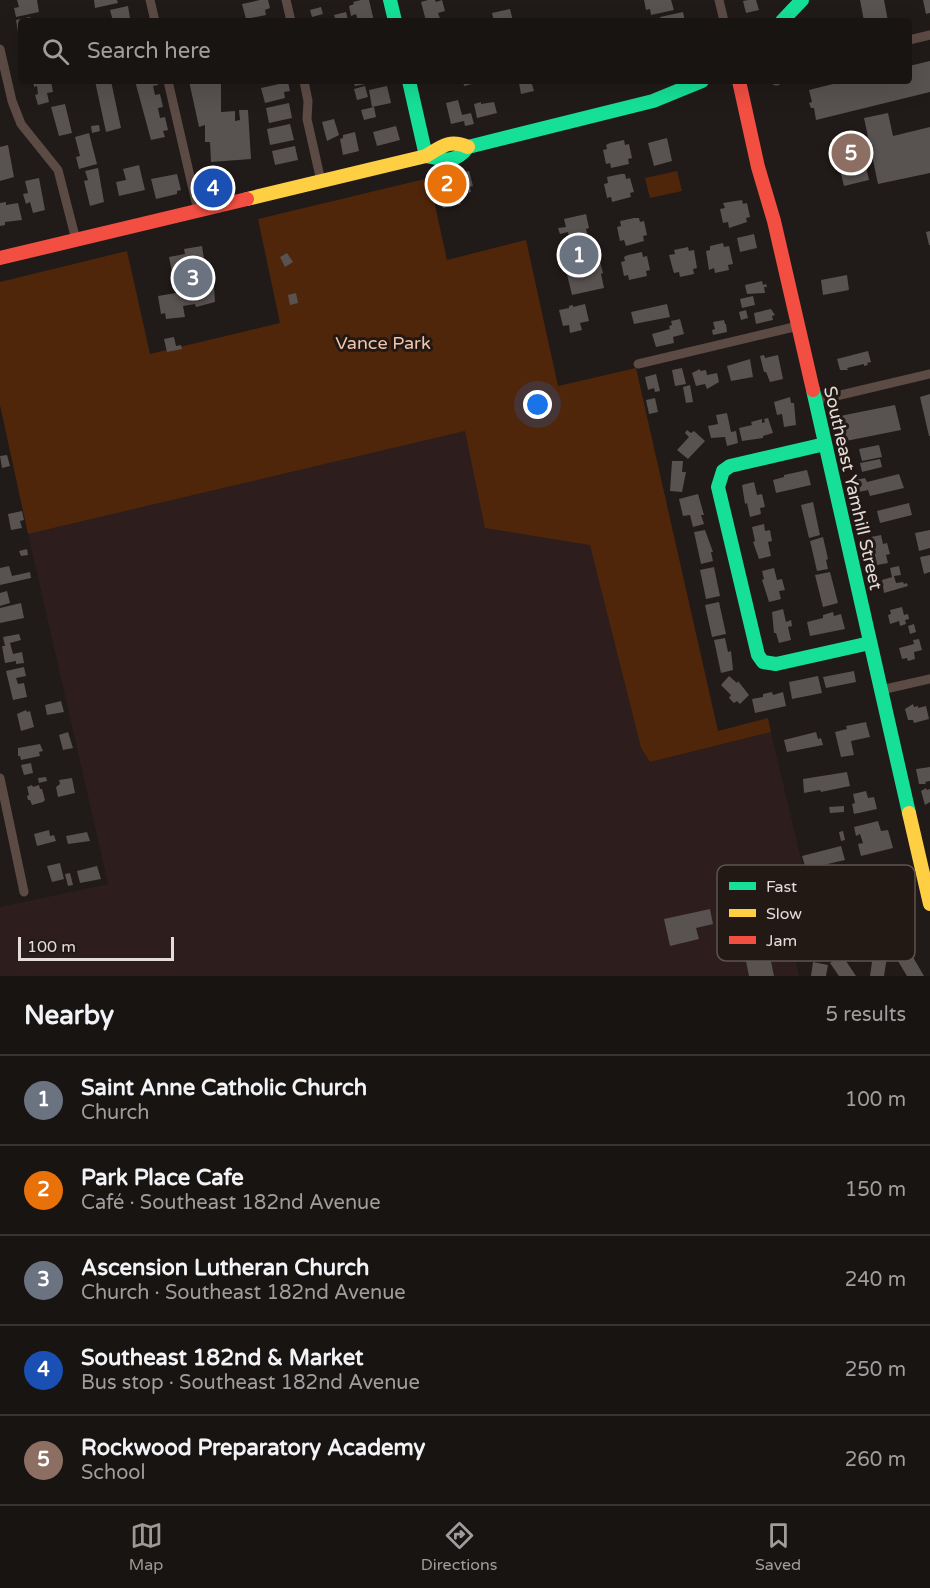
<!DOCTYPE html>
<meta charset="utf-8">
<style>
:root{--surface:#181412;--page:#252120;--text:#f1f3f6;--muted:#9f9e9f;--line:#363332;--accent:#9f9895}
body{margin:0;font-family:"Varela Round",sans-serif;background:var(--page);color:var(--text)}
.scale{position:absolute;left:18px;bottom:15px;width:156px;box-sizing:border-box;padding-left:6px;border:3px solid #e4dcd9;border-top:0;font-size:16px;line-height:21px;white-space:nowrap;color:#e4dcd9;-webkit-text-stroke:4px #231914;paint-order:stroke}
.you{position:absolute;left:538px;top:405px;width:21px;height:21px;margin:-15px;border:4px solid #fff;border-radius:50%;background:#1a73e8;box-shadow:0 0 0 9px #1a73e833}
.badge{display:grid;place-items:center;width:39px;height:39px;border-radius:50%;background:var(--accent);color:#fff;font-size:20px;font-weight:700}
.pin{position:absolute;translate:-50% -50%;border:3px solid #fff;box-shadow:0 2px 6px #0006}
.list{margin:0;padding:0;list-style:none}
h2{display:flex;justify-content:space-between;align-items:center;height:78px;margin:0;padding:0 24px;font-size:26px}
h2 small{font-size:20px;font-weight:400;color:var(--muted)}
.list li{display:grid;grid-template-columns:39px 1fr auto;gap:18px;align-items:center;box-sizing:border-box;height:90px;padding:0 24px;border-top:2px solid var(--line)}
.list b{display:block;font-size:22px;white-space:nowrap}
.list p{margin:0;font-size:20px;white-space:nowrap;color:var(--muted)}
.list em{font-size:20px;font-style:normal;color:var(--muted)}
.icon{flex:none;width:33px;height:33px;fill:none;stroke:currentColor;stroke-width:2;stroke-linecap:round;stroke-linejoin:round}
.map{position:relative;flex:none;width:930px;height:976px;overflow:hidden}
.search{position:absolute;background:var(--surface);box-shadow:0 6px 24px #0002;left:18px;right:18px;top:18px;height:66px;display:flex;align-items:center;gap:15px;box-sizing:border-box;padding:0 21px;border-radius:6px;color:var(--muted);font-size:22px}
.sheet{height:528px;background:var(--surface)}
nav{display:flex;justify-content:space-around;align-items:center;box-sizing:border-box;height:84px;border-top:2px solid var(--line);background:var(--surface);font-size:16px;color:var(--muted)}
nav a{display:grid;justify-items:center;gap:3px}
nav .on{color:var(--accent)}
.map>svg:first-child{display:block}
.industrial{fill:#2e1d1d}
.green{fill:#50260b}
.building{fill:#585251}
.lines{fill:none;stroke-linecap:round;stroke-linejoin:round}
.street{stroke:#5c4a45;stroke-width:9}
.fast{stroke:#16e098;stroke-width:14}
.slow{stroke:#ffcf43;stroke-width:14}
.jam{stroke:#f24e42;stroke-width:14}
.labels{text-anchor:middle;dominant-baseline:central;stroke-width:6;stroke-linejoin:round;paint-order:stroke}
.park-label{font-size:18px;fill:#f2c4ab;stroke:#231914}
.street-label{font-size:18px;fill:#e4dcd9;stroke:#231914}
.key{fill:#231914;stroke:#5d544f;stroke-width:1.5}
.key-label{font-size:16px;fill:#e4dcd9}
</style>
<div class="map">
<svg width="930" height="976" viewBox="0 0 930 976">
<rect width="100%" height="100%" fill="#201a18"/>
<!-- industrial -->
<path class="industrial" d="M465 431 486 528 590 544 641 748 650 762 771 732 804 872 778 877 799 976H0V907L108 884 28 534Z"/>
<!-- green -->
<path class="green" d="M677 171 682 191 650 198 645 178Z
M429 178 447 260 526 240 558 386 636 368 718 731 768 718 771 732 650 762 641 748 590 545 485 528 465 431 28 534 0 405V282L127 251 150 354 280 323 258 219Z"/>
<!-- building -->
<path class="building" d="M17 0H37L39 12 16 17 14 8 19 7Z
M94 0H117L118 3 95 8Z
M260 0H268L270 8 265 10 266 15 246 19 242 4Z
M361 0H369L374 21H358L356 14 351 16 349 6 354 4 353 2Z
M428 0H435L436 2 442 0 445 11 438 13 441 21H426L421 2Z
M644 0H671L674 10 651 15 650 9 646 10Z
M748 0H756L759 10 746 13 743 1Z
M860 0H884L888 21H864Z
M923 0H930V13L926 14Z
M128 6 130 18 113 21 110 10Z
M321 7 323 14 312 17 310 10Z
M510 9 513 21H494L492 13Z
M346 12 348 20 336 21 334 15Z
M683 12 685 21H661L660 17Z
M30 17 31 21H21V37L19 38 16 20Z
M930 61V92L816 120 814 108H811L809 103 812 102 809 90 845 81H909V66Z
M33 81H51L53 92 47 93 49 102 38 105 35 95 38 94 37 86 34 87Z
M95 81H111L121 128 106 132Z
M135 81H157L158 85 153 86 155 95 160 94 163 107 158 108 160 118 165 117 168 130 163 131 165 137 151 140Z
M189 81H221V112L235 111V121L240 120 239 110H248L251 159 211 162 210 142H205V125L199 127Z
M353 81H376V82L355 86Z
M463 81H480V82L464 86Z
M513 81H531L534 91 521 94 519 83 514 84Z
M288 82 290 91 284 92 285 98 265 103 261 88Z
M365 86 368 97 357 100 354 89Z
M387 86 391 103 372 107 369 90Z
M458 100 462 115 471 113 474 124 465 126 464 121 451 124 446 103Z
M481 102V104L494 102 497 113 477 118 474 104Z
M289 103 292 118 269 123 266 108Z
M65 104 72 133 59 136 51 107Z
M374 107 376 117 364 120 361 110Z
M888 113 893 136 930 127V173L878 184 864 118Z
M334 119 339 135 327 141 322 122Z
M290 124 294 140 270 145 267 129Z
M99 125 100 131 92 133 91 126Z
M396 126 400 140 377 146 373 132Z
M355 132 359 151 343 155 340 139 343 138V135Z
M89 133 97 164 79 169 76 157 80 156 75 137Z
M858 133 869 180 844 186 832 139Z
M667 138 672 161 654 166 648 143Z
M624 140 625 145 629 144 632 158 628 159 629 164 611 168 610 163 606 164 603 150 607 149 606 145 610 143Z
M8 145 14 177 0 181V147Z
M295 146 298 160 275 165 272 151Z
M139 165 145 190 119 196 116 182 126 180 123 169Z
M98 168 104 202 90 206 84 181 88 180 85 171Z
M469 171 473 186 470 187 471 192 458 195 461 204 443 208 436 178Z
M177 174 181 190 177 191V194L156 199 151 179Z
M621 174H625L626 179 630 178 634 192 630 193 631 197 612 202 611 197 607 198 604 184 608 183 607 177Z
M39 178 45 210 33 213 30 202 26 204 23 194 28 193 25 181Z
M742 200 743 204 747 203 750 217 746 218 747 222 729 228 728 222 723 223 720 209 725 208 723 203Z
M6 202V205L18 203 22 220 5 222V225L0 226V203Z
M586 214 589 228 586 229 591 249 593 255 598 254 603 273 601 274 604 288 572 295 564 262H567L565 254 572 252 568 232 560 234 558 228 566 227 564 219Z
M634 218H639L640 222 644 221 647 235 643 236 644 241 626 246 624 240 620 241 617 227 621 226 620 221Z
M930 231V245H929L926 232Z
M754 234 757 248 740 252 737 238Z
M723 243 724 247 729 246 733 264 728 265 729 270 715 273 714 268 709 270 706 251 710 250V246Z
M202 246 208 285 211 284 212 287H214L215 302 196 307 195 304 183 306 185 317 166 319 165 313 161 314 158 296 182 292 178 271 172 272 169 257 185 254 184 249Z
M688 247 689 251 694 250 697 268 693 269 694 274 680 277 679 272 674 273 673 270 669 255 675 254 674 250Z
M642 252 643 257 647 256 650 270 646 271 647 276 629 280 628 275 624 276 621 262 625 261 624 257 628 255Z
M287 253 293 262 285 267 280 257Z
M847 275 849 290 823 295 821 280Z
M762 281 763 285 766 284 767 287H764L765 293 747 294 745 285Z
M296 293 298 303 290 305 288 295Z
M753 296 755 305 742 308 740 299Z
M585 304 589 321 580 323 582 330 570 333 569 325 563 326 559 310 569 308V306L573 305V307Z
M667 304 670 317 634 324 631 312Z
M771 309 775 315 772 316 773 320 756 324 754 313Z
M746 310 748 318 741 320 739 312Z
M680 319 684 334 673 337 674 343 656 347 652 334 670 329 669 326 672 325 671 321Z
M724 320 725 324H726L727 332 713 335 712 330 715 329 713 322Z
M174 337 176 346 181 345 182 349 167 352 164 339Z
M868 351 871 362 867 363 868 365 864 366V364L847 368 848 370H840L837 359Z
M764 355 765 358 778 355 783 379 770 382 766 372H764L760 356Z
M750 359 753 377 731 381 727 366Z
M682 368 686 384 675 386 672 370Z
M700 369V371L706 370 707 375 717 373 719 382 707 389 705 384 696 386 692 373Z
M656 374 660 391 655 392 654 388 648 390 645 377Z
M690 385 693 402 686 403 683 387Z
M930 394V436H929L920 397Z
M790 397 791 403H794L796 425 784 427 782 414 777 415 774 402Z
M655 398 658 412 649 414 646 400Z
M895 405 901 430 841 442 835 417Z
M727 413 731 432 736 431 738 443 727 446 725 437 711 438 708 426 718 424 716 415Z
M768 418 773 433 763 436V438L742 441 739 428 752 425 751 422 762 419V423L765 422 764 419Z
M687 430 691 433 694 431 705 441 688 459 677 450 689 437 685 433Z
M879 445 882 457 862 461 859 449Z
M7 455 10 466 2 468 0 456Z
M880 459 882 467 862 472 860 463Z
M672 461H683L682 472H686L682 492 670 491Z
M807 470 811 485 776 493 773 480 784 477V475Z
M899 474 904 488 870 496 868 490 859 492 856 480 865 478 867 482Z
M754 482 757 495 762 494 765 507 760 508 761 514 750 517 747 503 745 504 742 485Z
M698 494 704 515H701L704 524 693 527 690 515 683 516 679 499Z
M813 502 820 535 809 538 801 505Z
M909 503 912 515 880 523 877 511Z
M22 511 24 520 20 521 22 528 11 530 8 514Z
M764 524 765 531 770 530 772 541 768 542 771 556 759 559 753 542 755 541 752 527Z
M705 530 713 552H711L713 561 701 564 694 532Z
M930 530V548L919 551 915 533Z
M881 535 883 544 887 543 890 554 886 555 888 563 877 565 871 537Z
M823 537 828 559 826 560 828 569 817 571 810 541Z
M27 549 28 555 21 556 19 551Z
M930 555V572L924 574 920 557Z
M9 566 12 576 30 572 31 578 0 585V568Z
M899 566 901 575 894 576 896 583 903 582 904 584 907 583 908 586 884 593 882 580 892 577 890 568Z
M714 567 720 596 706 599 700 570Z
M774 568 777 580 782 579 785 590 779 591 781 599 769 602 762 580 764 579 762 571Z
M830 572 838 603 823 607 815 575Z
M7 591 10 603 0 606V593Z
M719 602 726 634 712 637 705 605Z
M21 603 24 618 0 623V608Z
M902 607 904 615 908 614 909 619 905 620 906 624 900 626 899 621 890 624 888 615 891 614 890 610Z
M783 609 786 622 791 620 792 626 788 627 791 640 779 643 776 633H774L772 612Z
M833 612 834 616 841 614 845 629 810 636 807 622 823 618V615Z
M914 624 916 632 910 634 908 626Z
M19 634 21 640 10 643 13 654 22 652 24 663 16 664V661L5 663 2 646H5L3 637Z
M725 638 728 652 731 651 733 670 721 673 714 640Z
M919 639 922 650 914 652 915 659 908 661 907 658 902 659 899 648 914 644 913 640Z
M24 667 26 676 16 678 18 684 24 683 27 697 13 700 6 671Z
M854 671 856 682 826 688 823 677Z
M729 676 737 683 738 681 749 695 740 704 737 701 734 703 729 698 731 695 721 685Z
M818 676 822 693 792 699 789 682Z
M772 692 773 695 783 692 786 706 755 713 752 699 763 697V694Z
M61 701 64 712 47 715 45 705Z
M913 704 914 707 918 706V708L926 706 929 719 914 723 913 720H908L905 709Z
M26 710 27 712 30 711 34 727 21 731 17 714Z
M866 722 870 737 851 741 854 755 841 757 835 732 847 729 846 726Z
M68 732 73 748 63 750 59 735Z
M816 732 818 739 821 738 823 745 787 752 784 740Z
M40 744 43 751 39 752 40 756 21 760 20 756H18V748Z
M31 763 33 773 24 775 21 765Z
M930 767V781L925 782 926 784H919L916 769Z
M847 772 850 786 821 792 820 790 804 793 803 779Z
M46 777 47 781 39 783 38 778Z
M72 778 75 793 58 797 56 787 60 784 59 780Z
M32 785 33 787 39 785 40 789H42L45 800 43 802 32 805 30 800H28L27 796 29 795 27 787Z
M926 788 927 790 930 789V802L925 805 921 791Z
M866 791 868 798 874 797 877 809 854 814 852 804 855 803 853 794Z
M844 806V812L830 813 829 807Z
M878 821 881 831 888 830 893 848 861 856 858 844 863 843 860 834 856 836 854 827Z
M49 830 50 836 54 835 56 841 37 846 34 834Z
M843 831 845 840 841 841 839 832Z
M87 832 90 841 68 844 66 836Z
M841 846 845 860 806 869 802 856Z
M60 863 64 879 52 882 47 866Z
M97 866 101 879 80 883 77 871Z
M70 873 73 885 68 886 65 874Z
M710 909 713 924 696 928 699 939 670 946 664 919Z
M763 922 774 976H749L739 927Z
M903 940 924 976H907L890 948Z
M874 948 888 950 884 976H870Z
M842 955 856 976H839L830 963Z
M813 962 828 965 826 976H811Z"/>
<g class="lines">
<!-- street -->
<path class="street" d="M150 0 155 21
M286 0 291 21
M719 0 724 21
M909 40 930 35
M0 49 12 101 21 124 58 170 76 240
M168 81 198 211
M304 81 308 101 307 119 321 181
M776 81H777
M638 364 798 326
M815 401 930 374
M881 690 930 679
M0 778 24 892"/>
<!-- fast -->
<path class="fast" d="M390 0 395 21
M782 21 802 0
M409 81 426 156
M426 156C445 160 455 164 468 147L653 101 702 81
M813 390 909 813
M825 444 730 466 723 471 718 487 758 655 763 662 776 664 870 643"/>
<!-- slow -->
<path class="slow" d="M247 199 426 156C442 146 450 139 468 147
M909 813 930 904"/>
<!-- jam -->
<path class="jam" d="M739 81 758 167 774 221 813 390
M0 258 247 199"/>
</g>
<g class="labels">
<!-- park labels -->
<g class="park-label">
<text x="383" y="343">Vance Park</text>
</g>
<!-- street labels -->
<g class="street-label">
<text transform="translate(853 488) rotate(77)">Southeast Yamhill Street</text>
</g>
</g>
<!-- legend -->
<rect x="717" y="865" width="198" height="96" rx="9" class="key"/>
<rect x="729" y="882" width="27" height="8" fill="#16e098"/>
<rect x="729" y="909" width="27" height="8" fill="#ffcf43"/>
<rect x="729" y="936" width="27" height="8" fill="#f24e42"/>
<g class="key-label">
<text x="766" y="892">Fast</text>
<text x="766" y="919">Slow</text>
<text x="766" y="946">Jam</text>
</g>
</svg>
<div class="scale">100 m</div>
<div class="you"></div>
<div class="pin badge" style="left:579px;top:255px;background:#6b7280">1</div>
<div class="pin badge" style="left:447px;top:184px;background:#e8710a">2</div>
<div class="pin badge" style="left:193px;top:278px;background:#6b7280">3</div>
<div class="pin badge" style="left:213px;top:188px;background:#1a4fb4">4</div>
<div class="pin badge" style="left:851px;top:153px;background:#8d6e63">5</div>
<div class="search"><svg class="icon" aria-label="search" viewBox="0 0 24 24"><circle cx="10" cy="10" r="6"/><path d="M15 15l6 6"/></svg>Search here</div>
</div>
<section class="sheet">
<h2>Nearby<small>5 results</small></h2>
<ul class="list">
<li><span class="badge" style="background:#6b7280">1</span><div><b>Saint Anne Catholic Church</b><p>Church</p></div><em>100 m</em></li>
<li><span class="badge" style="background:#e8710a">2</span><div><b>Park Place Cafe</b><p>Café · Southeast 182nd Avenue</p></div><em>150 m</em></li>
<li><span class="badge" style="background:#6b7280">3</span><div><b>Ascension Lutheran Church</b><p>Church · Southeast 182nd Avenue</p></div><em>240 m</em></li>
<li><span class="badge" style="background:#1a4fb4">4</span><div><b>Southeast 182nd &amp; Market</b><p>Bus stop · Southeast 182nd Avenue</p></div><em>250 m</em></li>
<li><span class="badge" style="background:#8d6e63">5</span><div><b>Rockwood Preparatory Academy</b><p>School</p></div><em>260 m</em></li>
</ul>
</section>
<nav>
<a class="on"><svg class="icon" aria-label="map" viewBox="0 0 24 24"><path d="M3 6l6-2 6 2 6-2v14l-6 2-6-2-6 2zM9 4v14M15 6v14"/></svg>Map</a>
<a><svg class="icon" aria-label="directions" viewBox="0 0 24 24"><path d="M12 3l9 9-9 9-9-9zM9 14v-3h6M13 9l2 2-2 2"/></svg>Directions</a>
<a><svg class="icon" aria-label="saved" viewBox="0 0 24 24"><path d="M7 4h10v16l-5-4-5 4z"/></svg>Saved</a>
</nav>
